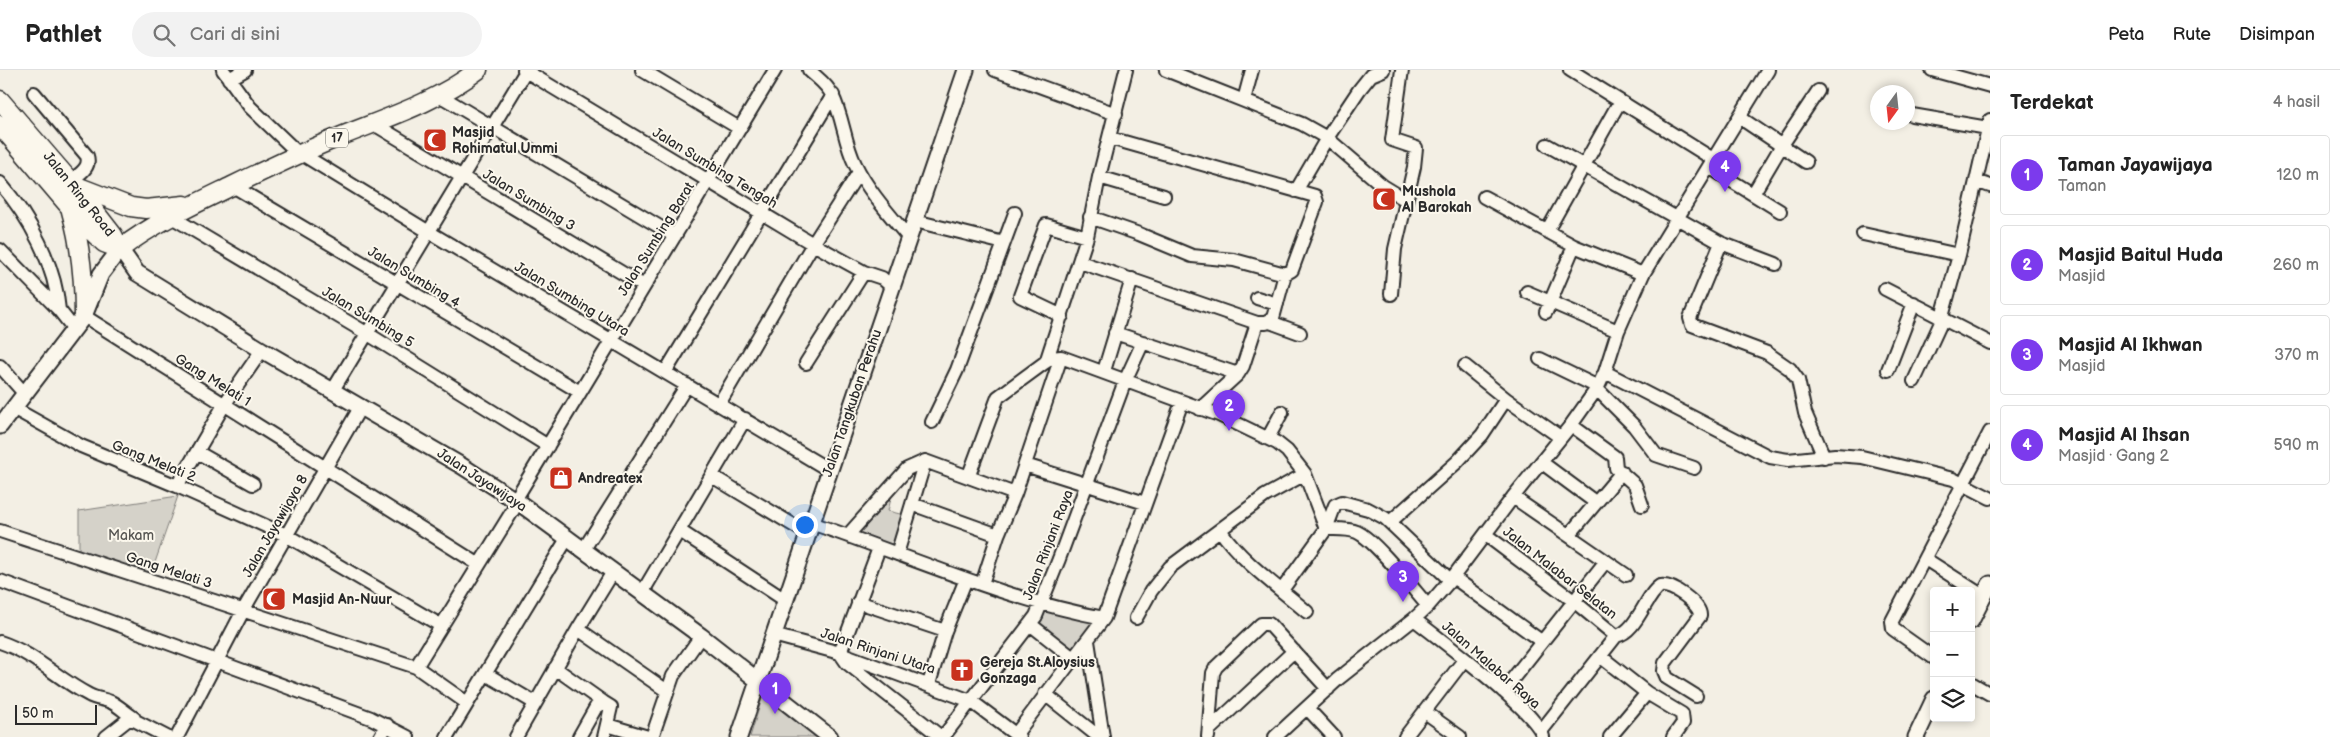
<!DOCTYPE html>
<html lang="id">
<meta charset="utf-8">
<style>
:root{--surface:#fff;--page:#f2f2f2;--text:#222;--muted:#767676;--line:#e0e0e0;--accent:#7c3aed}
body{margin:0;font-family:"Balsamiq Sans",sans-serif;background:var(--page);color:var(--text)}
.controls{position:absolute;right:15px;bottom:15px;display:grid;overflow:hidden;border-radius:5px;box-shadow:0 2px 8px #0003}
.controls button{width:45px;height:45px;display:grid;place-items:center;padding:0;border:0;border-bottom:1px solid var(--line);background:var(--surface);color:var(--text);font:25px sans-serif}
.compass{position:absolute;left:1870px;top:15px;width:45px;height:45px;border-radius:50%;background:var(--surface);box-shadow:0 2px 8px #0003;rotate:195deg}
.scale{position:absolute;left:15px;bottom:12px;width:82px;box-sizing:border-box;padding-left:5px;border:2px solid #2b2b2b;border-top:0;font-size:14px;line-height:18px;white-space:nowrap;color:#2b2b2b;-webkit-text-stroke:4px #fbf7ec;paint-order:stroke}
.you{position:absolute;left:804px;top:454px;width:18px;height:18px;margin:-12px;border:4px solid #fff;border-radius:50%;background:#1a73e8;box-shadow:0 0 0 8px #1a73e833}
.badge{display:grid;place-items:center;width:32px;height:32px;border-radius:50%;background:var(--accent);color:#fff;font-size:16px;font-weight:700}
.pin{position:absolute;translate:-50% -41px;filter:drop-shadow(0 1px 2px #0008)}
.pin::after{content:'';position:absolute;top:26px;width:18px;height:15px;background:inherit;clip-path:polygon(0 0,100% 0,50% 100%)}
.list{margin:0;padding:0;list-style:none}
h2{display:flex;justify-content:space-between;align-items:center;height:65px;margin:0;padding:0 20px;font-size:21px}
h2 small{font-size:16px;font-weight:400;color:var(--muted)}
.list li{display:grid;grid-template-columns:32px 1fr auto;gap:15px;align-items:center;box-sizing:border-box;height:80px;margin:0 10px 10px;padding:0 10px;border:1px solid var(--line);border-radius:5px}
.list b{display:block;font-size:19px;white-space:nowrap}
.list p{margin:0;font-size:16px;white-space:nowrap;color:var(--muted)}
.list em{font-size:16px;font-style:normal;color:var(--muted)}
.icon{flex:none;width:28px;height:28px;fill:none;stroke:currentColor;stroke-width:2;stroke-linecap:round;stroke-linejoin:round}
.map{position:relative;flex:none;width:1990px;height:667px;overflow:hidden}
header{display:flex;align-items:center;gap:30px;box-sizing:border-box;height:70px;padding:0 25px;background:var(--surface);border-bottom:1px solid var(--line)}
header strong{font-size:24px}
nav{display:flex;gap:28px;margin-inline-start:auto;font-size:18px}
.search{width:350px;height:45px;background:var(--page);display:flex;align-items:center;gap:12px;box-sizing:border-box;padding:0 18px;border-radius:28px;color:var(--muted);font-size:19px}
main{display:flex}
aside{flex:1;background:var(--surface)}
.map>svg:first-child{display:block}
.green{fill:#d5d2c9;stroke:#807e7a}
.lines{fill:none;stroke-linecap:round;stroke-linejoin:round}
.minor-casing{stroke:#2b2b2b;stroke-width:16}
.major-casing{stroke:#2b2b2b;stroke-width:19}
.highway-casing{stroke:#2b2b2b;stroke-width:21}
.minor{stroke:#fbf7ec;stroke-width:12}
.major{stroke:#fbf7ec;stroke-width:15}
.highway{stroke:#fbf7ec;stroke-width:18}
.labels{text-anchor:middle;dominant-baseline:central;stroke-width:4;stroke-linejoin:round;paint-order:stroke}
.shield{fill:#fbf7ec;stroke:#696865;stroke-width:1}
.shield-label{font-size:12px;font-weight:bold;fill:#2b2b2b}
.poi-label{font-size:14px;font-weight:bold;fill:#2b2b2b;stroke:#fbf7ec;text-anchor:start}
.street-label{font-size:14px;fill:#2b2b2b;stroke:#fbf7ec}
.park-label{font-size:14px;fill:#565552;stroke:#fbf7ec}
</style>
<header>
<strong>Pathlet</strong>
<div class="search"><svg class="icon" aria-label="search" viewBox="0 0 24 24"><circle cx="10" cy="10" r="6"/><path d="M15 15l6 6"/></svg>Cari di sini</div>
<nav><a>Peta</a><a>Rute</a><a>Disimpan</a></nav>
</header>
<main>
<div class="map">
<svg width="1990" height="667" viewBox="0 0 1990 667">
<rect width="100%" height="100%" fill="#f3efe4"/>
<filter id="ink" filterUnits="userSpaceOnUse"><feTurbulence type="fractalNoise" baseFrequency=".02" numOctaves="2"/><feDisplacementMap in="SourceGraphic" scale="10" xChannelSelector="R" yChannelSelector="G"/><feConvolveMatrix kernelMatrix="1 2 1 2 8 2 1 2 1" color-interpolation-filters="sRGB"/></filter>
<g filter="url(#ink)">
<!-- green -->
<path class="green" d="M893 420 888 441 904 445 894 479 853 464Z
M178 426 151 504 79 482V441Z
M1044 535 1100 550 1073 584 1034 553Z
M764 622 823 667H750Z"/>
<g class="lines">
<!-- minor casing -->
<g class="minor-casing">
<path id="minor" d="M223 0 250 37 298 83
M524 0 813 174 864 202 882 208 892 217
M642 0 739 58
M809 0C817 8 827 14 832 25 843 46 844 72 855 94 868 121 890 145 909 168
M995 0 1116 44
M1166 0 1302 54 1327 68 1383 116 1406 130
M1570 0 1713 89
M1932 0 1990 16
M229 9 245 0
M34 23 87 86C91 98 79 104 70 112
M439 25 675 166
M1244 30 1252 0
M1912 45 1988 58
M1739 47 1806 92
M374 54 644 216
M1547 75 1721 173 1776 194
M300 83 429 162 829 400
M1709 97 1780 141
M1099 107 1164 126
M1976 111 1990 116
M0 113C30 148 55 194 59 240
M233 116 580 322
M1296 121 1327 68 1359 20 1371 5 1383 0
M1753 124 1782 75 1818 21
M1484 127 1574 176 1643 204
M170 146 368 264 548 376
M1090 147 1139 164 1192 186 1234 190 1285 204
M915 151 1004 173
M1547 161 1620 31
M1863 164 1959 185
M1721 173 1690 248 1692 255 1767 283 1790 299 1798 310 1805 343 1824 387
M0 180 59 240 74 259
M1080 192 1257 253H1266L1273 248 1285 204 1292 200 1317 132 1315 126 1110 68
M1885 219 1990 273
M1527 222 1618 261
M1391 224 1395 179 1414 97 1416 78 1392 70 1402 0
M1257 228 1277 234
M1546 242 1574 176
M84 246 478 494
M1062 246 1020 226 1046 155 1087 167
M1942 247 1959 185 1990 50
M1270 252 1300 263
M1115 263 1238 304
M1540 289 1598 317
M1046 292 1087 167 1099 107 1126 0
M806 293 864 202
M0 296 24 323
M1465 296 1506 329
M1888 300 1914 233
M666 301 833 25
M1104 301 1132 209
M1605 302 1770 387 1788 390 1835 385 1862 387 1953 409 1990 428
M1914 311 1943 248
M1597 319 1634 356 1656 385 1694 398
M333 320 526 1
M719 334 813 174 859 102
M13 338 81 376 177 416 286 465 440 555
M1200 339 1238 304 1243 296 1257 253
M932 352 957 300 1015 143
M1571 355 1615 387 1616 398 1635 415 1642 435
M1268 368 1282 342
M197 382 253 414
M1541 392 1595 432
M1025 395 1145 433
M969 405 998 327 1051 288 1061 287 1219 345 1277 373 1287 381 1305 404 1326 459C1336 459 1348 458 1357 462 1375 470 1413 519 1428 536
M712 406 808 464
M177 416 224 335 262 280
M1513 427 1626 505
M515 430 775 0
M912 434 998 465
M1390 452 1457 392 1482 365 1506 329 1560 367
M811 453C907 485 1005 530 1104 548
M1220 460C1243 493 1277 516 1307 542
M0 461 416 597 467 633
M680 461 785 530
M848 465 907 399 925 391 1015 424
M1486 465 1575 532 1616 566 1542 660
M1569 465 1622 402
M879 478 840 583 847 593 941 667
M584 479 687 315
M897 484 925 391
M1930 492 1983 526
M1453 507 1541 571
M0 511 371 648 408 667
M982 514 998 465 1015 424 1061 287
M1282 520 1326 459 1335 435 1342 432 1368 439 1385 448 1450 510
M642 523 745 349
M858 532 945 561
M1136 548 1151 521 1170 497 1265 426 1305 404
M1414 549C1439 569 1538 642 1543 667
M1030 554 1073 588
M578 559 667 621
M773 565 840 583 971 631 1019 667
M1616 566C1637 562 1645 526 1660 516 1671 513 1701 534 1700 546L1665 593 1664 601 1667 608 1696 626
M1088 571 1103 667
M0 572C36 584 57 609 89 625 96 629 104 629 111 632 119 636 126 643 134 648
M1600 586 1647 623 1682 644 1683 653 1673 667
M1934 588 1893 559 1892 551 1990 362
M416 597 518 432
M555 598 603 632
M486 604 535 633
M1971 613 1990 624
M929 614 945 561 966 509
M1503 621 1606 491
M1045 624 1099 667
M1307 638 1334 667
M1425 642 1460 667
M607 655 648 667
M1209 660 1294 581
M1016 664 1104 548 1182 332
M106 667 130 648 167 667
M177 667 244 539 361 336
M380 667 387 655
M447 667 568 467
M516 667 578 559 613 502
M579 667 596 637 603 632 611 637 604 667
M652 667 673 606 701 566
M943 667 1036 546 1059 489 1125 311 1143 272
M1208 667 1213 603 1216 597 1261 554H1269L1328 619
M1275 667 1338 609 1414 549 1428 536 1453 507 1513 427 1571 355 1598 317 1605 302 1618 261 1643 204 1768 0
M1405 667 1464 590
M1610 667 1647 623"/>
</g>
<!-- major casing -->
<g class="major-casing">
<path id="major" d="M0 356 84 246 101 204 120 179 137 203 262 280 462 396 518 432 701 566 830 667
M1971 551 1990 514
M739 667 966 0
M1916 667 1934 629"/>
</g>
<!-- highway casing -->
<g class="highway-casing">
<path id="highway" d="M0 30 82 125 113 165 120 179
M0 55 85 155 104 173 120 179
M74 115 131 137 146 139 184 135
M71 141C81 176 84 210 84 246
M120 179C154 153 193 135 232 116 267 99 302 82 339 67 386 48 437 32 478 0"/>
</g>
<!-- minor -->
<use href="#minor" class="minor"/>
<!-- major -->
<use href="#major" class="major"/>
<!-- highway -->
<use href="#highway" class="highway"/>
</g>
</g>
<!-- icons -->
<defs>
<g id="mosque-square" transform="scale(1.25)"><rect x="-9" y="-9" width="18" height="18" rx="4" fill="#c8321e" stroke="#fbf7ec"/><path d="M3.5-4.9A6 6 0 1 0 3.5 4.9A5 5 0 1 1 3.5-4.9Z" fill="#fff"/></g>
<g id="shop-square" transform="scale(1.25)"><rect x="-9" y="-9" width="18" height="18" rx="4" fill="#c8321e" stroke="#fbf7ec"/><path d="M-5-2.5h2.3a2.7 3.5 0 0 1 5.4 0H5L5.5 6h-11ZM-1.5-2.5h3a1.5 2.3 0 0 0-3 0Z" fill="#fff"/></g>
<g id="church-square" transform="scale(1.25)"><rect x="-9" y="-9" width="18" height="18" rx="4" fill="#c8321e" stroke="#fbf7ec"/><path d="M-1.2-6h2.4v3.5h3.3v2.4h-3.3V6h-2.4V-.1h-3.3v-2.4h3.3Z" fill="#fff"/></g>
</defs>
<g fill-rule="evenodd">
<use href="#mosque-square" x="435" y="70"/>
<use href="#mosque-square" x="1384" y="129"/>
<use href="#shop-square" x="561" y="408"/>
<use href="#mosque-square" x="274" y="529"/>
<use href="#church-square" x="962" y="600"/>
</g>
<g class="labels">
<!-- shield labels -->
<rect class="shield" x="326" y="58.5" width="22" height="19" rx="4"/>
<g class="shield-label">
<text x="337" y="68">17</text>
</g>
<!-- poi labels -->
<g class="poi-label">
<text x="452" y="62">Masjid<tspan x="452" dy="16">Rohimatul Ummi</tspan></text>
<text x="1402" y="121">Mushola<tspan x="1402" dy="16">Al Barokah</tspan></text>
<text x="578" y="408">Andreatex</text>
<text x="292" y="529">Masjid An-Nuur</text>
<text x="980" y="592">Gereja St.Aloysius<tspan x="980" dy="16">Gonzaga</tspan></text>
</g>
<!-- street labels -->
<g class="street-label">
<text transform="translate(715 98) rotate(31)">Jalan Sumbing Tengah</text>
<text transform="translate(79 124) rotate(51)">Jalan Ring Road</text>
<text transform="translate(529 130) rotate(31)">Jalan Sumbing 3</text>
<text transform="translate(656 169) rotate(-58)">Jalan Sumbing Barat</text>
<text transform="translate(414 207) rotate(31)">Jalan Sumbing 4</text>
<text transform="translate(572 229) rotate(31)">Jalan Sumbing Utara</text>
<text transform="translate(368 247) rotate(31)">Jalan Sumbing 5</text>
<text transform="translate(213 310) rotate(32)">Gang Melati 1</text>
<text transform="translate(852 333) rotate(-71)">Jalan Tangkuban Perahu</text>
<text transform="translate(154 391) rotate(22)">Gang Melati 2</text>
<text transform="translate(482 410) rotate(33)">Jalan Jayawijaya</text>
<text transform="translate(275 456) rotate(-60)">Jalan Jayawijaya 8</text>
<text transform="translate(1048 475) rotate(-69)">Jalan Rinjani Raya</text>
<text transform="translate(169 500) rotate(18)">Gang Melati 3</text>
<text transform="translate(1560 503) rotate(38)">Jalan Malabar Selatan</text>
<text transform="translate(878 581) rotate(18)">Jalan Rinjani Utara</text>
<text transform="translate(1491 595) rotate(41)">Jalan Malabar Raya</text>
</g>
<!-- park labels -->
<g class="park-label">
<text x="131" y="465">Makam</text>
</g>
</g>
</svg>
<div class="controls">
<button>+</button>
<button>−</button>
<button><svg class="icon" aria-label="layers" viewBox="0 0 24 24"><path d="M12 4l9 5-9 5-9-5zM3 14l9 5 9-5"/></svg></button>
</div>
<svg class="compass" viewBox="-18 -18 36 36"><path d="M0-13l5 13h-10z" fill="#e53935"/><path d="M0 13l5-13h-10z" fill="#767676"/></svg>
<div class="scale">50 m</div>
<div class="you"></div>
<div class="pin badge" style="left:775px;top:644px">1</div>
<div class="pin badge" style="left:1229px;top:361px">2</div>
<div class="pin badge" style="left:1403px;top:532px">3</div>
<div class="pin badge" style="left:1725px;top:122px">4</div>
</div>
<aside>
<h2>Terdekat<small>4 hasil</small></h2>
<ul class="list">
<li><span class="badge">1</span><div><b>Taman Jayawijaya</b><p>Taman</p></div><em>120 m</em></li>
<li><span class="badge">2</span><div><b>Masjid Baitul Huda</b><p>Masjid</p></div><em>260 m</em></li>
<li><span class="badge">3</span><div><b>Masjid Al Ikhwan</b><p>Masjid</p></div><em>370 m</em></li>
<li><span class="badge">4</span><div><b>Masjid Al Ihsan</b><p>Masjid · Gang 2</p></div><em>590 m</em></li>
</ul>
</aside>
</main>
